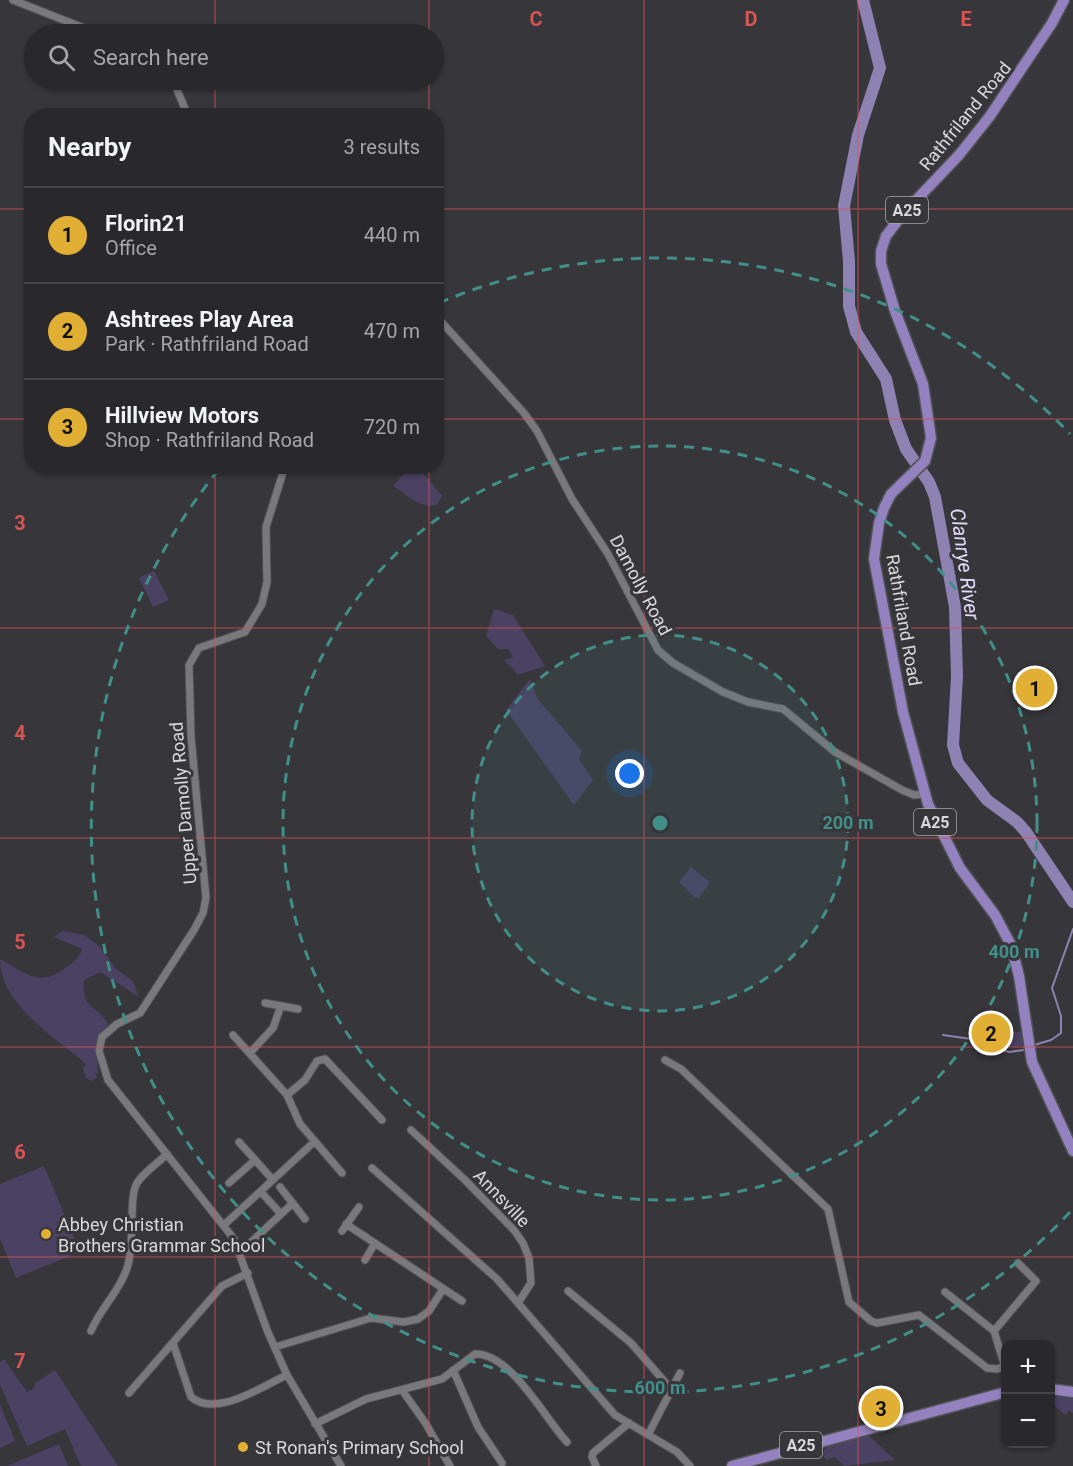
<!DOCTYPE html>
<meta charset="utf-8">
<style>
:root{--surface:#29282c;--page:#353438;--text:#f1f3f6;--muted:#a5a6a9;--line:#454448;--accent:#e1af34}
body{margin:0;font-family:Roboto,sans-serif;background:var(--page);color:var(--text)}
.controls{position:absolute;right:18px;bottom:18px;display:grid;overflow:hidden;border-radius:12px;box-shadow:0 2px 4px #0004}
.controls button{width:54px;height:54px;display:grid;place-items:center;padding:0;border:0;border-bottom:2px solid var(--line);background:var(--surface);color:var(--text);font:30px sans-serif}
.you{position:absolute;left:630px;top:774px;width:21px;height:21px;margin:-15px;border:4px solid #fff;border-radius:50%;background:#1a73e8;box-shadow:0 0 0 9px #1a73e833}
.badge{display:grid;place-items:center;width:39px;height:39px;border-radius:50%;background:var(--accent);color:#111;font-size:20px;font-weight:700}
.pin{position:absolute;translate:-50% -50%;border:3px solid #fff;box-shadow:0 2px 6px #0006}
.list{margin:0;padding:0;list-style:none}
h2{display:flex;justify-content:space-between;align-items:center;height:78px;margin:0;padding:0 24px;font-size:26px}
h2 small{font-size:20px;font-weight:400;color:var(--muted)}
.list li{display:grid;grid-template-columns:39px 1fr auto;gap:18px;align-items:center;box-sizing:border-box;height:96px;padding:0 24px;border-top:2px solid var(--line)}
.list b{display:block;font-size:22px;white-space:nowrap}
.list p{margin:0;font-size:20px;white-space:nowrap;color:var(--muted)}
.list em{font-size:20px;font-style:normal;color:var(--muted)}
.icon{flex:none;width:33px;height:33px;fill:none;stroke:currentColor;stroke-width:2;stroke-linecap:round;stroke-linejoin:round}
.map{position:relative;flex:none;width:1073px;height:1466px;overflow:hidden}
.search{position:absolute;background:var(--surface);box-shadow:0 2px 4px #0004;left:24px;top:24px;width:420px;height:66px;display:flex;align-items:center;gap:15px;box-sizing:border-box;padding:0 21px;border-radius:33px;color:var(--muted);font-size:22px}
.panel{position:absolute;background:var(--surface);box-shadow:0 2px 4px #0004;left:24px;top:108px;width:420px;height:366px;border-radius:24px}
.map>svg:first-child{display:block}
.green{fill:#4a4163}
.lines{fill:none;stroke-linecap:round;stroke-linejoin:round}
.stream{stroke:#8e82b3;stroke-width:2}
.river{stroke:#8e82b3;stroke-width:12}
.street-casing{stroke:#525255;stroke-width:9}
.primary-casing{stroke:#525255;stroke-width:13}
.street{stroke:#79787c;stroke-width:7}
.primary{stroke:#9382bf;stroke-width:10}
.grid{fill:none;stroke:#d75455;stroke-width:1.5;stroke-opacity:0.55}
.ring{fill:none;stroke:#428f89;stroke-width:3;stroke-dasharray:10 8}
.poi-dot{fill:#e1af34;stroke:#37363a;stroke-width:2}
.labels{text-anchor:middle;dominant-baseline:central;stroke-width:6;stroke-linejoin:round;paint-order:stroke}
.shield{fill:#37363a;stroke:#a8a8ab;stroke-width:1.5}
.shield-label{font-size:16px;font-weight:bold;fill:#d9d9db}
.street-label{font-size:18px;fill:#d9d9db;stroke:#37363a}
.poi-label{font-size:18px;fill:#d9d9db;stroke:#37363a;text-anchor:start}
.water-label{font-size:20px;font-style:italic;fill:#e2dbfa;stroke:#37363a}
.grid-label{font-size:20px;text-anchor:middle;font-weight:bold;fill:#d75455;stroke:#37363a;stroke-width:6;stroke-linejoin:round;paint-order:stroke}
.centre{fill:#428f89;stroke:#37363a;stroke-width:3}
.ring-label{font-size:18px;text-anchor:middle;font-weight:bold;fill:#428f89;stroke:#37363a;stroke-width:6;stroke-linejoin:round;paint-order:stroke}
</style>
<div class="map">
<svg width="1073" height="1466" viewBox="0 0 1073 1466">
<rect width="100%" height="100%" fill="#37363a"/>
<!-- green -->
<path class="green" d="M411 466 418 467 442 496 437 505C420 509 407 495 393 486Z
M154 571 169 600 153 607 139 578Z
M494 609 513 615 545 666 518 675 504 660 513 657 508 649H498L486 636Z
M530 679 537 698 582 751 579 759 593 780 574 805 506 710Z
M691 867 710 882 699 898 694 897 679 882Z
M62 931 85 935 100 947 115 968 133 981 139 997 100 972 84 980C81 1013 100 1004 108 1025 90 1050 98 1048 98 1074L95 1073 97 1078 91 1081 86 1078 83 1069 86 1064C55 1037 0 1005 0 959 24 972 38 988 64 969 72 963 79 959 82 949L54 937Z
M979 1019 1007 1027 1011 1032H1021L1023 1046 1006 1048 968 1033Z
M44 1166 80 1252 16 1278 0 1238V1184Z
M4 1359 27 1392 35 1388 34 1384 55 1370 118 1466H81L65 1429 27 1446 0 1385V1362Z
M1068 1396 1073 1397V1413L1069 1411 1065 1415 1051 1403 1050 1398Z
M0 1404 15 1441 0 1448Z
M867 1434 895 1460 844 1466 835 1457 827 1460 823 1456 824 1450 830 1444Z
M59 1444 68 1466H7Z"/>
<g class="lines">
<!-- stream -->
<path class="stream" d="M943 1035 971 1039 1009 1052 1024 1050
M1034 1045 1051 1040 1061 1033V1016L1052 988 1073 929"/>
<!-- river -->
<path class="river" d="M863 0 880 68 858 135 844 206 849 261V306L856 332 886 379 895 420 906 449 929 482 935 497 955 607 957 677 953 745 958 763 987 800 1017 822 1026 832 1073 902"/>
<!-- street casing -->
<g class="street-casing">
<path id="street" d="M13 0 99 34
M173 80 188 116
M436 316 524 413 537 431 572 499 608 554 658 650 673 663 723 692 748 702 783 709 835 752 902 790 914 795 925 794
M285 466 266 527 267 582 262 604 245 632 199 648 189 665 191 737 206 898 203 913 194 930 140 1013 117 1024 102 1037 99 1051 108 1080 234 1239 267 1330 287 1375 341 1466
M265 1003 298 1009
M233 1035 287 1095
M250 1053 273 1028 281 1006
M665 1060 681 1069 828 1209 849 1302 871 1321 877 1323 919 1315 987 1368 997 1369 1005 1366
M411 1130 465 1180 514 1230 523 1243 529 1258 531 1283 518 1303
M239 1142 273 1180
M372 1168 497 1279 615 1415 677 1452 690 1466
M342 1173 300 1124 287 1095 305 1080 317 1061 325 1059 382 1120
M229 1183 255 1160
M280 1187 305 1219
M261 1192 281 1214
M225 1224 314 1142
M346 1224 462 1301
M342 1231 359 1207
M249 1244 293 1203
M365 1260 375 1243
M568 1291 631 1343 671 1389
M945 1292 994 1331 1006 1370
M91 1331C100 1309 118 1293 126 1271 136 1246 128 1198 137 1183 144 1172 158 1163 167 1154
M994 1331 1036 1281 1018 1263
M173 1343 191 1397C216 1418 261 1387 287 1375
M275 1347 371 1318 404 1322 418 1319 429 1311 443 1289
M453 1370 478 1427 502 1463
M402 1390 426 1424 450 1466
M129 1393 222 1286 248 1273
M315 1424 366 1399 442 1379 475 1354C511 1353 545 1419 567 1442
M648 1435 680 1373
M596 1466 592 1457 593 1453 629 1423"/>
</g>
<!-- primary casing -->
<g class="primary-casing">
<path id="primary" d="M1064 0 1052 23 990 116 959 155 902 215 886 236 881 251V264L895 311 923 384 931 438 925 461 891 494 884 508 879 523 874 559 903 712 928 804 960 868 995 915 1011 945 1019 976 1032 1062 1073 1151
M1050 1389 1073 1392
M732 1466 1006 1392"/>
</g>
<!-- street -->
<use href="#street" class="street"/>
<!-- primary -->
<use href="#primary" class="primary"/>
</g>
<!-- grid -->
<path class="grid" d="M215 0V34M429 0V34M644 0V1466M858 0V1466M215 80V116M429 80V116M0 209H32M436 209H1073M0 419H32M436 419H1073M215 466V1466M429 466V1466M0 628H1073M0 838H1073M0 1047H1073M0 1257H1073"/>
<!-- distance rings -->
<circle cx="660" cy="823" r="188" fill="#428f89" fill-opacity=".12"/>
<g class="ring">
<circle cx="660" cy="823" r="188"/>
<circle cx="660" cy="823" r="377"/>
<path d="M1070 1212A565 565 0 0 1 221 467M439 303A565 565 0 0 1 1070 434"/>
</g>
<!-- markers -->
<g class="poi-dot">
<circle cx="46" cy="1234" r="6"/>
<circle cx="243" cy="1447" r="6"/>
</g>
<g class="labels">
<!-- shield labels -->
<g class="shield">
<rect x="886" y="197" width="42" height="26" rx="4.5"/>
<rect x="914" y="809" width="42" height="26" rx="4.5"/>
<rect x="780" y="1432" width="42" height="26" rx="4.5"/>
</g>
<g class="shield-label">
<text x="907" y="210">A25</text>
<text x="935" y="822">A25</text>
<text x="801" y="1445">A25</text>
</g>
<!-- street labels -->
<g class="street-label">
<text transform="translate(965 116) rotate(-51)">Rathfriland Road</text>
<text transform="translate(641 585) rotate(62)">Damolly Road</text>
<text transform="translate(904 620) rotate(80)">Rathfriland Road</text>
<text transform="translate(183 803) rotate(-95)">Upper Damolly Road</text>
<text transform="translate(502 1198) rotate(46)">Annsville</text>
</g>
<!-- poi labels -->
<g class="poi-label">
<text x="58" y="1224">Abbey Christian<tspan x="58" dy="21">Brothers Grammar School</tspan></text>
<text x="255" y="1447">St Ronan's Primary School</text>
</g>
<!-- water labels -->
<g class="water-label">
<text transform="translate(965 564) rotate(82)">Clanrye River</text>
</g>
</g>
<g class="grid-label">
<text x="536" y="26">C</text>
<text x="751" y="26">D</text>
<text x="966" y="26">E</text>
<text x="20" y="530">3</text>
<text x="20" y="740">4</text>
<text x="20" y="949">5</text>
<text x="20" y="1159">6</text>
<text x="20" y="1368">7</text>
</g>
<circle cx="660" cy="823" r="9" class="centre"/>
<g class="ring-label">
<text x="848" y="829">200 m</text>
<text x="1014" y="958">400 m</text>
<text x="660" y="1394">600 m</text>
</g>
</svg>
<div class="controls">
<button>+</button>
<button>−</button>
</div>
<div class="you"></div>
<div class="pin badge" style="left:1035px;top:688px">1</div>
<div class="pin badge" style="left:991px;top:1033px">2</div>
<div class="pin badge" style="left:881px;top:1408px">3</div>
<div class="search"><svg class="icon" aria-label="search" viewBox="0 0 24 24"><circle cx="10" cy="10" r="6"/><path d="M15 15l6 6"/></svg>Search here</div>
<section class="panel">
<h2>Nearby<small>3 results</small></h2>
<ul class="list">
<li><span class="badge">1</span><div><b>Florin21</b><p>Office</p></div><em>440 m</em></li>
<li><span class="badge">2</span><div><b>Ashtrees Play Area</b><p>Park · Rathfriland Road</p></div><em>470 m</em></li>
<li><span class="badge">3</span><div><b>Hillview Motors</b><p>Shop · Rathfriland Road</p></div><em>720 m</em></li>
</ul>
</section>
</div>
